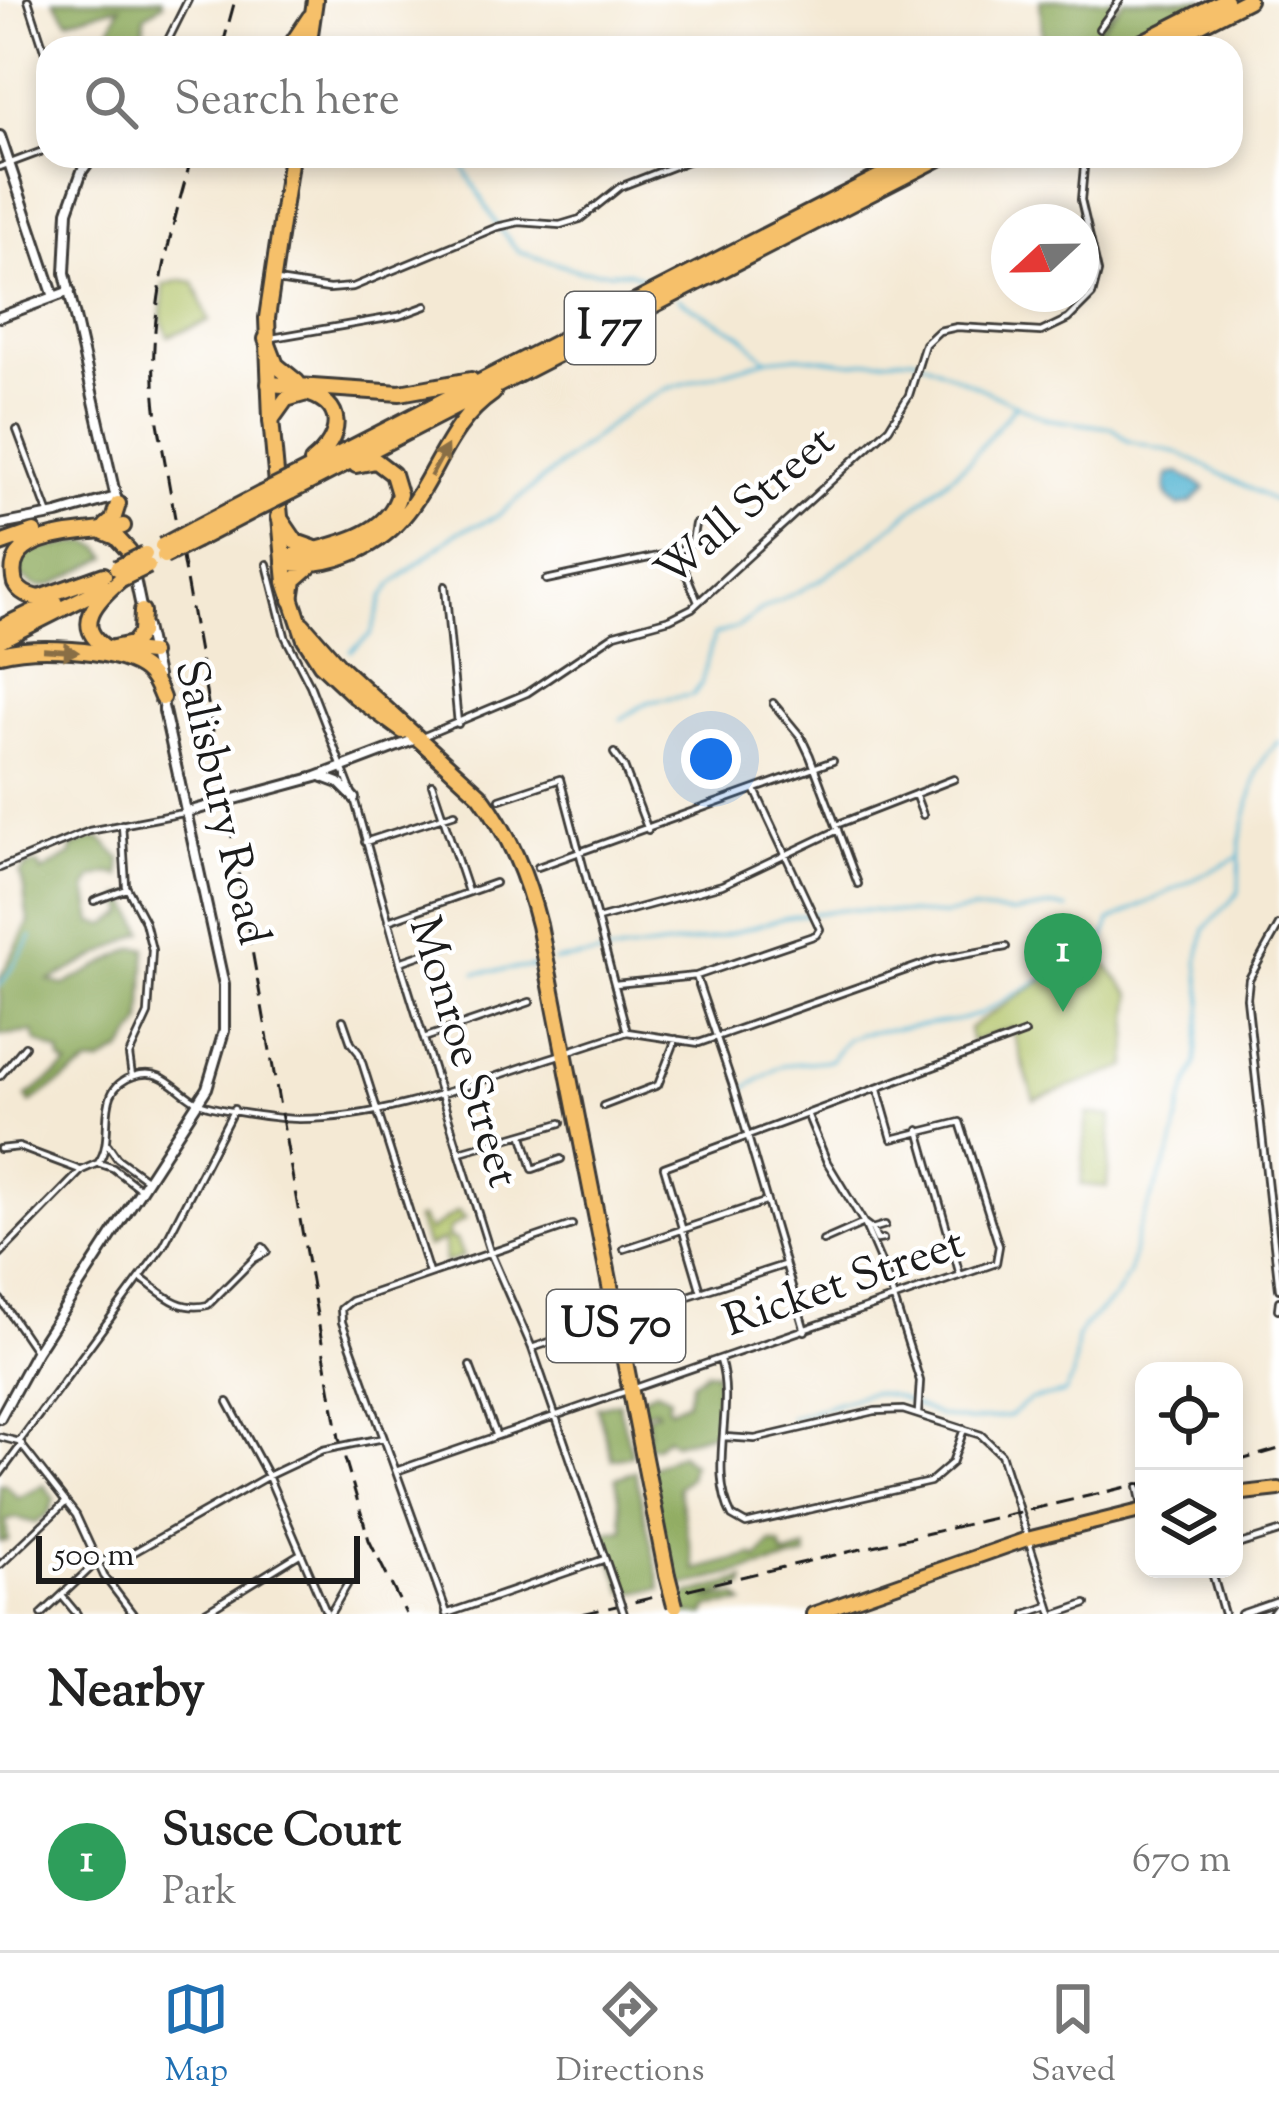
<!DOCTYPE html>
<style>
:root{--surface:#fff;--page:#f2f2f2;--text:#222;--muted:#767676;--line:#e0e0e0;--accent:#1f6fb2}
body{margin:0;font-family:"Sorts Mill Goudy",serif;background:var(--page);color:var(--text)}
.controls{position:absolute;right:36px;bottom:36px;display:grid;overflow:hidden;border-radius:24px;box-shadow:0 6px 18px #0003}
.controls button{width:108px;height:108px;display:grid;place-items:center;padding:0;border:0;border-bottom:3px solid var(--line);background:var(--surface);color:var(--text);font:60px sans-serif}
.compass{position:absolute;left:991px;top:204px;width:108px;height:108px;border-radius:50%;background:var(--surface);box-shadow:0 6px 18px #0003;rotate:248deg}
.scale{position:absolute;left:36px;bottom:30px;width:324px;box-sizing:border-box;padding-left:12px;border:6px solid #1c1c1c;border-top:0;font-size:33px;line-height:42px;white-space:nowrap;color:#1c1c1c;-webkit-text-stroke:9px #fff;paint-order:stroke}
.you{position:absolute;left:711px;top:759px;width:42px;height:42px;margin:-30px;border:9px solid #fff;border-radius:50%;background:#1a73e8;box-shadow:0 0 0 18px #1a73e833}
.badge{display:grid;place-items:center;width:78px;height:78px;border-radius:50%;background:var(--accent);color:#fff;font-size:39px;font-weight:700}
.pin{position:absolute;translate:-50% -99px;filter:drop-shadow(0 3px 6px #0008)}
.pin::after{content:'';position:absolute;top:63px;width:42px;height:36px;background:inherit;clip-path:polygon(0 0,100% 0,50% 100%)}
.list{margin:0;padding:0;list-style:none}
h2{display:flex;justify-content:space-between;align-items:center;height:156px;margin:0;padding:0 48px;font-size:51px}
h2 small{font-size:39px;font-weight:400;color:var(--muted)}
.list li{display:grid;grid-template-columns:78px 1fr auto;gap:36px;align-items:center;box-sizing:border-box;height:180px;padding:0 48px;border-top:3px solid var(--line)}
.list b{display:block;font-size:45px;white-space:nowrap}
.list p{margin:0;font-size:39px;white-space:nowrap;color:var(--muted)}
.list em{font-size:39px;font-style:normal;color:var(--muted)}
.icon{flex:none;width:66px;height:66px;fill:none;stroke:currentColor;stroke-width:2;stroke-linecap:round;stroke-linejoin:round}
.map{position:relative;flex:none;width:1279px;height:1614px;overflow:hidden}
.search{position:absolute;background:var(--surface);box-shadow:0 6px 18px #0003;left:36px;right:36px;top:36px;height:132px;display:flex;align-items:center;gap:30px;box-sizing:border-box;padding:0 42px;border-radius:36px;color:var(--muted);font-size:45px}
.sheet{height:336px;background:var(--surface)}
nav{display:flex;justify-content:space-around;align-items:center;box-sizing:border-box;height:168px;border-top:3px solid var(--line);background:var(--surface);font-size:33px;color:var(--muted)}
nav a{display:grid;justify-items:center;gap:6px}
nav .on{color:var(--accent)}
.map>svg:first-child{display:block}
.green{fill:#b1c367;stroke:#667042;stroke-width:3}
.forest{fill:#8ca95c;stroke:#54623c;stroke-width:3}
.water{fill:#55b5d3;stroke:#386878;stroke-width:3}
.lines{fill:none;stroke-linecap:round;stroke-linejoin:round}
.stream{stroke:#55b5d3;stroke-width:3}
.minor-casing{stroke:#3c3b38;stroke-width:10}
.tertiary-casing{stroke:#3c3b38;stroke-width:14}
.primary-casing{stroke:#3c3b38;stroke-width:18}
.trunk-casing{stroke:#3c3b38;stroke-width:20}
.motorway-casing{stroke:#3c3b38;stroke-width:20}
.minor{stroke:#fff;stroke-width:4.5}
.tertiary{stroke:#fff;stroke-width:8}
.primary{stroke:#f6c06b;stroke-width:12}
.trunk{stroke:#f6c06b;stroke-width:14}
.motorway{stroke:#f6c06b;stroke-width:14}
.rail{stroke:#1c1c1c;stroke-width:3;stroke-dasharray:18 9;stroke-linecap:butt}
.minor-bridge-casing{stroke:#3c3b38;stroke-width:10;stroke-linecap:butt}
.trunk-bridge-casing{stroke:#3c3b38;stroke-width:20;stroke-linecap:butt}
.motorway-bridge-casing{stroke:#3c3b38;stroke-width:20;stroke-linecap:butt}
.minor-bridge{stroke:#fff;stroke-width:4.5}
.trunk-bridge{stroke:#f6c06b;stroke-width:14}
.motorway-bridge{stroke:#f6c06b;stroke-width:14}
.oneway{fill:#896e44}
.labels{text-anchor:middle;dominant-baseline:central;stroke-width:9;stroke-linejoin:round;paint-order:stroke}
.shield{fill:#fff;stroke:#606060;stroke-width:3}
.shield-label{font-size:42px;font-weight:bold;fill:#1c1c1c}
.street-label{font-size:45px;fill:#1c1c1c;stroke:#fff}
</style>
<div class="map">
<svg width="1279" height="1614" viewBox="0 0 1279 1614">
<rect width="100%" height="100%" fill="#fff"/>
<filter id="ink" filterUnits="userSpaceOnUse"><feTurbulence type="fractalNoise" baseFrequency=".00833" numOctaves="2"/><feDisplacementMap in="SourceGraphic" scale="24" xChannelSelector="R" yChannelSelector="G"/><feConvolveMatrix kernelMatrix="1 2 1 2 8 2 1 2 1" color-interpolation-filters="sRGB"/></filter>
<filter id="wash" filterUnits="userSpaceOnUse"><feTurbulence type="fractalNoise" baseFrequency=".004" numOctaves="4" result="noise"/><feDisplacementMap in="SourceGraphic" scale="48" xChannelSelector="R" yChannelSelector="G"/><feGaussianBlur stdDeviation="2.7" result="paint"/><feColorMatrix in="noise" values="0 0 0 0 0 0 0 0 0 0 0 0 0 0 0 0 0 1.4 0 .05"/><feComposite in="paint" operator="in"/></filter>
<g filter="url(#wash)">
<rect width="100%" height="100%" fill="#f4e9d4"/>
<!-- green -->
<path class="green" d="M182 280 194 282 209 321 168 336 161 319 164 285Z
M1092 948 1132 995 1127 1067 1034 1100 1012 1028 971 1042 969 1028Z
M1087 1114 1112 1116 1107 1187 1081 1185Z
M458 1211 466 1218 449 1229 448 1238 456 1240 463 1257 445 1263 444 1240 427 1247 417 1219 421 1218 429 1231Z"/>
<!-- forest -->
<path class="forest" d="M54 0H162L163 4 144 16V43L139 48H107L110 43 107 36 120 6 68 20Z
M1040 0H1117L1099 31 1124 0H1205L1116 47 1103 41 1086 48H1043Z
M88 542 100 547 108 557 52 585 38 587 20 576 18 561 28 550Z
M92 839H101L121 859 120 876 109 873 92 878 87 889 93 922 106 925 126 914 121 897 125 896 144 932 49 981 64 985 133 948H146L142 1023 123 1050 101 1063 89 1064 30 1103 26 1097 68 1066 61 1061 60 1053 36 1041 33 1032 0 1035V978L29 922C23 905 27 891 20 874L27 866 38 864 42 872 71 854 72 847Z
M707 1371 716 1372V1432L674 1443 667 1437 655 1447 643 1444 649 1432 647 1416 658 1412 655 1408 639 1414 637 1399 656 1390 670 1398 667 1405 670 1409 687 1401 692 1382Z
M618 1402 632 1455 612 1459 597 1407Z
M680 1454 692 1464 689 1478 678 1487 695 1570 753 1555 757 1559 770 1543 780 1545 784 1556 806 1549 807 1556 675 1588 647 1470Z
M635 1471 661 1589 624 1593 602 1532 624 1530 616 1478Z
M5 1484 18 1498 44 1485 54 1499 49 1513 36 1523 16 1518 6 1521 8 1540 0 1542V1485Z
M745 1579 744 1586 705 1599 737 1596 744 1603 708 1607 705 1614H683L678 1597Z"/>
<!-- water -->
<path class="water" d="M1179 472 1205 488 1191 503 1179 506C1165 498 1163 489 1168 475Z"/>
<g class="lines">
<!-- stream -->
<path class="stream" d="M457 156 498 227 519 252 580 271 630 272 660 286
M678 298C697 312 718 321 738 333 750 340 754 352 767 359
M351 651 371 634 383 597 392 584 456 533 496 517 627 411 666 389 768 359 799 356 854 363 913 357 1047 419 1113 428 1128 441 1179 453 1279 503
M621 719 648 702 693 695 701 684 714 635 738 627 761 610 819 581 871 544 968 462 1015 406
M554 961 707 940 784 918 844 909 944 915 973 910 1012 913 1054 906 1068 909
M476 973 539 966
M0 986 32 937
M744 1089 783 1065 831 1060 847 1039 860 1034 959 1020 980 1014 1095 949 1104 940 1110 921 1237 858
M790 1418 871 1392 895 1396 940 1416 970 1421 1010 1416 1030 1400 1065 1393 1073 1376 1077 1339 1083 1327 1115 1297 1129 1274 1137 1233 1172 1149 1182 1102 1196 1064 1203 1001 1198 962 1205 929 1239 892 1240 842 1257 772 1267 753 1279 741"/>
</g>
</g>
<g filter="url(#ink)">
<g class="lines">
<!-- minor casing -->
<g class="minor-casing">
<path id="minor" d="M28 0 48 62
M1099 29 1120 0
M164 48 188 0
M78 157V156
M0 167 48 149
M277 281 329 289 353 287 497 227 519 222 560 225 580 219 620 187 700 156
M272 338 399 316 426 306
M17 430 49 515
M677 552 698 602
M267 564 285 636 310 685 354 798 400 962 490 1252 532 1348 617 1593
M546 580 677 552 692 542 695 524
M445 586 458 724
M773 703 801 737 810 756 858 884
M422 737 527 693 615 634 670 619 692 608 889 428 909 395 925 344 939 331 957 327 1041 332 1068 319 1092 295 1098 272 1081 200 1085 156
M614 753 624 767 648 830
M432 784 468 892
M915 794 923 815
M500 799 560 779 627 1032
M122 824 126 886 145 922 152 950 148 1014 129 1055 132 1076
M836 825 954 779
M365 842 455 813
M538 867 833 761
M0 868 89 831 183 813
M94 901 127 889
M598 919 722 885 838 830
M388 921 495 883
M1279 925 1249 979 1247 998 1279 1289
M400 962 452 944
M696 976 733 1086 805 1331
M615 984 696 976 816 935 820 929 755 790
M343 1020 351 1043 359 1053 429 1273
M424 1038 530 1002
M569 1051 627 1032 699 1043 935 960 1006 947
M0 1076 25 1046
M603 1106 658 1085 676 1039
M808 1116 827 1162 864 1223 886 1274 920 1381 918 1413
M919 1130 960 1275
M523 1136 533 1169 561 1159
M108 1145 117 1158 147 1180
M0 1149 19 1147 80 1170
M460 1152 561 1123
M98 1163C118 1137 91 1089 134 1076 164 1066 176 1092 199 1103 216 1110 279 1119 299 1119 389 1119 475 1082 559 1055
M98 1163 113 1168 139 1188
M872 1229 877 1240 883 1239
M823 1241 864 1223 872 1229 885 1225
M263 1247 267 1252 254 1259Z
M624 1249 765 1202
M0 1254 82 1170 98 1163
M141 1278C163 1294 179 1312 208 1305L254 1259
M701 1292 664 1167 1025 1033
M0 1299 36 1352
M1278 1309 1279 1301
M633 1314 784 1265
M532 1348 582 1331
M720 1360C736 1409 707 1469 732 1516L746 1524 930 1482 952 1463 964 1429
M470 1366 496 1434
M228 1402 268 1476 327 1614
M0 1437 19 1442 76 1515 104 1576 133 1614
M724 1437 755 1439 875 1411 903 1410 981 1435 1001 1454 1052 1614
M19 1442 164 1245 234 1109
M352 1444 384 1438
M396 1471 996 1263 999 1246 960 1122 892 1139 878 1090
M0 1474 22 1444
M1138 1487 1143 1510
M1234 1546 1279 1532
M0 1565 66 1502
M1211 1569 1224 1614
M62 1596 77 1614
M447 1613 342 1322 341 1309 351 1301 572 1225
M42 1614 98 1561 122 1559 268 1476 323 1450
M202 1614 301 1553
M330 1614 347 1585
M446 1614 605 1559
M1026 1614 1049 1606
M1057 1614 1086 1604
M1241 1614 1279 1601
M1272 1614 1279 1605"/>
</g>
<!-- tertiary casing -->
<g class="tertiary-casing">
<path id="tertiary" d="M0 136 54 297
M93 156 82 171 68 211 65 273 118 507
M0 317 70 291
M0 525 57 514 116 497
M134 574 142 612
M146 627 157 676
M323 777 339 783 354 798
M187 812 316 777 419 738
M0 1418 36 1352 207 1088 224 1031V985L161 697"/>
</g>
<!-- primary casing -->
<g class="primary-casing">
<path id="primary" d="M1234 1494 1279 1489
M813 1614 1027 1539 1144 1510"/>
</g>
<!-- trunk casing -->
<g class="trunk-casing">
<path id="trunk" d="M290 47 310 17
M308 48 315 0
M291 156 267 318 271 419 286 582 305 639 321 664 355 696 403 731
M302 624 339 666 480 795C510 835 527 877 539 925L667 1575"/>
</g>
<!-- motorway casing -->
<g class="motorway-casing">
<path id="motorway" d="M1131 48 1225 0
M1154 48 1248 0
M266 339 276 365 297 382
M269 384 400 393 471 380
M303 392C347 403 343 437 312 462
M271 420 286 399 307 393
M289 480 920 156
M290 492 943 156
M279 517 296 542 313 548
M106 526 113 520 118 504
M194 529 261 494
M104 532 116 537 129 551
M196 540 262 506
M0 544 34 532
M284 562C306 566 326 563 347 555 435 523 427 438 493 393
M284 562 292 556C329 546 388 538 399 494L393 474 376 461 356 465
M104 575 39 598C29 596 20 593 15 583 0 525 98 536 123 526
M121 579C98 599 70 626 108 649L132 644 141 633 142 611
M291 600 294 580 310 566
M0 628 55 601
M0 640 105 587
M121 650 151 653
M0 654C34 645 111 648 141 667 152 674 157 685 162 698"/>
</g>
<!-- minor -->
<use href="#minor" class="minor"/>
<!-- tertiary -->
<use href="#tertiary" class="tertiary"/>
<!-- primary -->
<use href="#primary" class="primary"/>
<!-- trunk -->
<use href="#trunk" class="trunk"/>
<!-- motorway -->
<use href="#motorway" class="motorway"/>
<!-- rail -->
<path class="rail" d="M222 48 235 0
M192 156C167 244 145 325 157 417L339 1438 369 1540 406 1614
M1234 1462 1279 1449
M582 1614 1144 1483"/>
<!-- minor-bridge casing -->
<g class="minor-bridge-casing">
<path id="minor-bridge" d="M323 1450 352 1444
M617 1593 624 1614"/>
</g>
<!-- trunk-bridge casing -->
<g class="trunk-bridge-casing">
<path id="trunk-bridge" d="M667 1575 675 1606"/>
</g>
<!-- motorway-bridge casing -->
<g class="motorway-bridge-casing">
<path id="motorway-bridge" d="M261 494 289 480
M262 506 290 492
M162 546 194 529
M164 556 196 540
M117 568 145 554
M121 579 148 566"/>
</g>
<!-- minor-bridge -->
<use href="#minor-bridge" class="minor-bridge"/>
<!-- trunk-bridge -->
<use href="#trunk-bridge" class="trunk-bridge"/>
<!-- motorway-bridge -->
<use href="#motorway-bridge" class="motorway-bridge"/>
</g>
<!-- one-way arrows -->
<defs><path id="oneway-solid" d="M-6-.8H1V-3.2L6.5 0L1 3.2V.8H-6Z" transform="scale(3)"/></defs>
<g class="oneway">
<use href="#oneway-solid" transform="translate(439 461) rotate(-62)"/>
<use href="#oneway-solid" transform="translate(61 651) rotate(4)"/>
</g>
</g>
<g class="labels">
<!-- shield labels -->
<g class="shield">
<rect x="565" y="292" width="90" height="72" rx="9"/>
<rect x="547" y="1290" width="138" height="72" rx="9"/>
</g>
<g class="shield-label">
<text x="610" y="328">I 77</text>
<text x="616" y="1326">US 70</text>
</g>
<!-- street labels -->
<g class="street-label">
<text transform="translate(747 509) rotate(-41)">Wall Street</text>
<text transform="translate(219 803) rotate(77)">Salisbury Road</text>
<text transform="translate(461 1053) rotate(73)">Monroe Street</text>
<text transform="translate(845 1285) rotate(-19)">Ricket Street</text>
</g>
</g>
</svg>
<div class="controls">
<button><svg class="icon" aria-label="locate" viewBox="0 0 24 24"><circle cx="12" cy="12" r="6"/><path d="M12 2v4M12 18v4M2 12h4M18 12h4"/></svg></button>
<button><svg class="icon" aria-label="layers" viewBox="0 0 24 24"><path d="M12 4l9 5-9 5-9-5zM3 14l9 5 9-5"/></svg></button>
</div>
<svg class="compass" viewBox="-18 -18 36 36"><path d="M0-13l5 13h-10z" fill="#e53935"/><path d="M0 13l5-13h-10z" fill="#767676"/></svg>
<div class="scale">500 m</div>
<div class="you"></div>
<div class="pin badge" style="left:1063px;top:1012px;background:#2e9e5b">1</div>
<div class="search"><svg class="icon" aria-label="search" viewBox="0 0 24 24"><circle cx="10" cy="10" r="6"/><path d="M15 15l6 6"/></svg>Search here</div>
</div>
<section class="sheet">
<h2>Nearby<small></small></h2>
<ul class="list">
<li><span class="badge" style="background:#2e9e5b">1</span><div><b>Susce Court</b><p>Park</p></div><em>670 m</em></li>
</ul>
</section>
<nav>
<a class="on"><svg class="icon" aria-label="map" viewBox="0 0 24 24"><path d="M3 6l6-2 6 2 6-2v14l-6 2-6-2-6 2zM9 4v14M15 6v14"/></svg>Map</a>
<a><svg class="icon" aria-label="directions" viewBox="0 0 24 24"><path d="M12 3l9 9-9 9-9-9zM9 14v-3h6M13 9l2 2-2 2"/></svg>Directions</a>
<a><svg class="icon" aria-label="saved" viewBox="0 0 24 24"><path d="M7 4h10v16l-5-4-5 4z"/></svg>Saved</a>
</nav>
